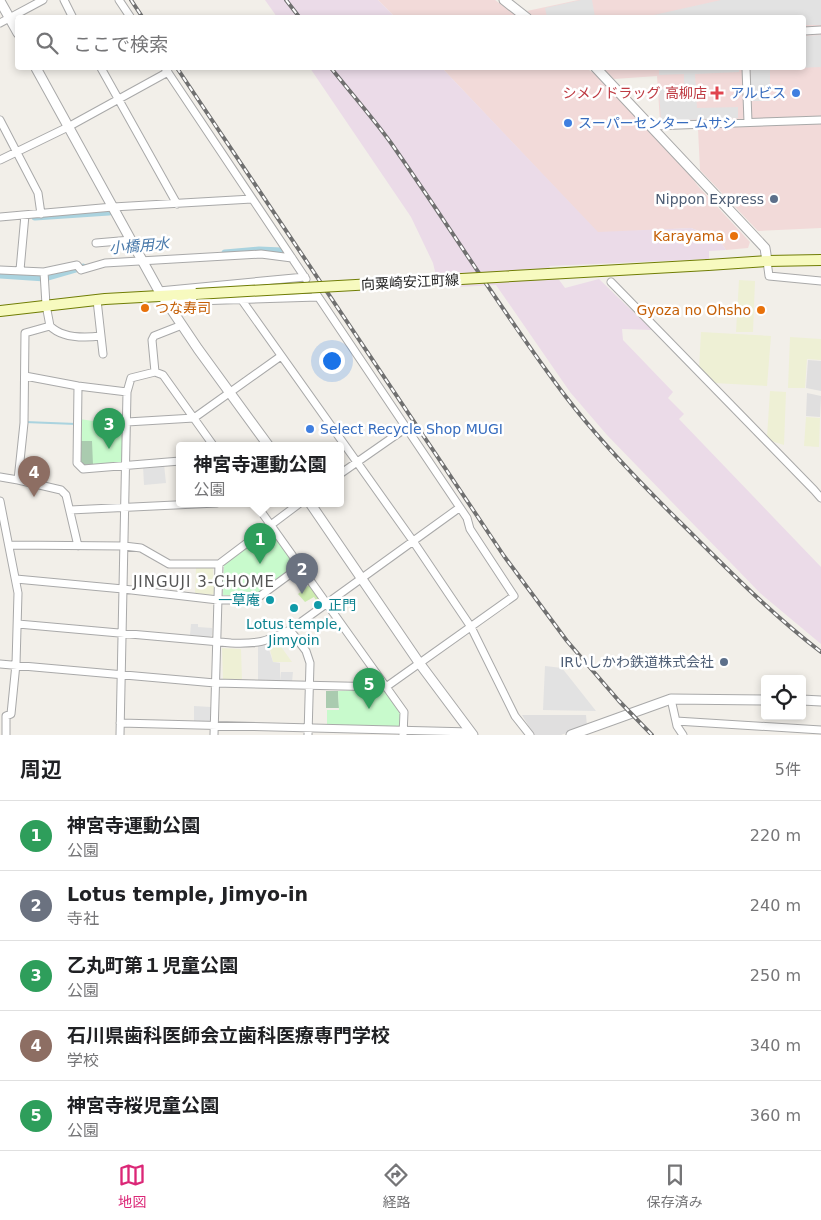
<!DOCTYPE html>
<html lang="ja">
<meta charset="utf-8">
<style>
:root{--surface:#fff;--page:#f6f6f6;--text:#202124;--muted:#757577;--line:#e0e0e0;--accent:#db2777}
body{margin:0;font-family:"DejaVu Sans","Noto Sans JP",sans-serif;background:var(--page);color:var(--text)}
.controls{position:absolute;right:15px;bottom:15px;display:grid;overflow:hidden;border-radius:5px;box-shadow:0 2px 8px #0003}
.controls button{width:45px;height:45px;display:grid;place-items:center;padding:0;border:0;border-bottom:1px solid var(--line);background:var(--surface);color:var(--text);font:25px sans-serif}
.you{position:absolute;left:331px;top:360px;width:18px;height:18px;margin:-12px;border:4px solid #fff;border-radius:50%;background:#1a73e8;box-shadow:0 0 0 8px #1a73e833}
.badge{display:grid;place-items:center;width:32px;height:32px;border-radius:50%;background:var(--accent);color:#fff;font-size:16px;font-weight:700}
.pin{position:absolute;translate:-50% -41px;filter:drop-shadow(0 1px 2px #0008)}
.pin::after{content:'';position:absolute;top:26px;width:18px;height:15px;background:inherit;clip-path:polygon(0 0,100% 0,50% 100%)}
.popup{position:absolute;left:176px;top:442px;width:168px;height:65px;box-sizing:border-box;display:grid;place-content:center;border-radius:5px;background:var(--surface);filter:drop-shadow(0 1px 4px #0005);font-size:16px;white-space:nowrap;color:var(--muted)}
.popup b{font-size:19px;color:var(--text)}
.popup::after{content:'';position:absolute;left:50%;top:100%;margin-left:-10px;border:10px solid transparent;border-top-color:var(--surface)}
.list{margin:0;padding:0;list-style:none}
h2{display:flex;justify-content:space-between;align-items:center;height:65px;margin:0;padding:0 20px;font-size:21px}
h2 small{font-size:16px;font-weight:400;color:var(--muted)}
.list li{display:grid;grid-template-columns:32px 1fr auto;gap:15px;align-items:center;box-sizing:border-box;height:70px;padding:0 20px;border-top:1px solid var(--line)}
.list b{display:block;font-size:19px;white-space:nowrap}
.list p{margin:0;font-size:16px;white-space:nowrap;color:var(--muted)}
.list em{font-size:16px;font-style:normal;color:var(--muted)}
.icon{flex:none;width:28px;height:28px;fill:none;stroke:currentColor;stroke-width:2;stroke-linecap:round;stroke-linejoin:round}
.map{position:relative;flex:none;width:821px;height:735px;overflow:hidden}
.search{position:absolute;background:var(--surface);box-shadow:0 2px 8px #0003;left:15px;right:15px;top:15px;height:55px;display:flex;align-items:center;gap:12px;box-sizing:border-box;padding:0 18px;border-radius:5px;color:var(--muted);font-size:19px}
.sheet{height:415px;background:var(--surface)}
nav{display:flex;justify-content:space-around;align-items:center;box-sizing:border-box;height:70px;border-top:1px solid var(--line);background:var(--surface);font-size:14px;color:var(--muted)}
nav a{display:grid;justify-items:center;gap:2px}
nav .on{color:var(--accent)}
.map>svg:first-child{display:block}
.residential{fill:#e0dfdf}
.commercial{fill:#f2dad9}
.industrial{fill:#ebdbe8}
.farmland{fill:#eef0d5}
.grass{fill:#cdebb0}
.cemetery{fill:#aacbaf}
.park{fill:#c8facc}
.parking{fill:#e2e2e2}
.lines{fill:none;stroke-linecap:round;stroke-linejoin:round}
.stream{stroke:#aad3df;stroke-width:2}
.canal{stroke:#aad3df;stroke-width:7}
.minor-casing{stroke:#a9a9a9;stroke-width:9}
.tertiary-casing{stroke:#a9a9a9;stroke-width:11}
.secondary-casing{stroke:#707d05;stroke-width:12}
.minor{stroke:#fff;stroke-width:7}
.tertiary{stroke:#fff;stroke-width:9}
.secondary{stroke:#f7fabf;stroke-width:10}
.rail-casing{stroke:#707070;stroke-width:4}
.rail{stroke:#fff;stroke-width:2;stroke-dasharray:5.5;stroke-linecap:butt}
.secondary-bridge-casing{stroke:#707d05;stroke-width:12;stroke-linecap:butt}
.secondary-bridge{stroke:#f7fabf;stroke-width:10}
.health-dot{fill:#e0444e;stroke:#fff;stroke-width:2}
.shop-dot{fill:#3f7fe0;stroke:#fff;stroke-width:2}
.service-dot{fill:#5c6f8a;stroke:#fff;stroke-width:2}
.food-dot{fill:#e8710a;stroke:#fff;stroke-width:2}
.culture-dot{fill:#0f9aa8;stroke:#fff;stroke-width:2}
.labels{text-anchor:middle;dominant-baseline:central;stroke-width:5;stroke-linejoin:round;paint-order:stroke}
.health-label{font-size:14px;fill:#be3a42;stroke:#fff;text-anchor:end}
.shop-label{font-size:14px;fill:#366cbe;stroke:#fff;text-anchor:start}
.service-label{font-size:14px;fill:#4e5e75;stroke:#fff;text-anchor:end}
.food-label{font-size:14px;fill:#c56008;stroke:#fff;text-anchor:end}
.street-label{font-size:14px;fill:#222;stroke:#fff}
.culture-label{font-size:14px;fill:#0d838f;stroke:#fff;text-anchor:end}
.water-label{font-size:15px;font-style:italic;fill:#4a7aab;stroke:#fff}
.neighbourhood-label{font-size:15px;letter-spacing:1px;fill:#555;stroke:#fff}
</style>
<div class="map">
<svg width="821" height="735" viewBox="0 0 821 735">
<rect width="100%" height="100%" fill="#f2efe9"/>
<!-- residential -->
<path class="residential" d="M808 360 821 361V391L806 388Z
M807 393 821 396 820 417 806 416Z
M522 715H586L587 726 561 735H534Z"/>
<!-- commercial -->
<path class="commercial" d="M378 0H495L518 17H395Z
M578 0H821V116L660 122 657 76 614 79 603 68H804V18H535L527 11Z
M442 68H586L598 76 686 170 698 186 750 242 748 248 726 250 718 238 691 228 598 233Z
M821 122V228L758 231 700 170 698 129 700 127Z"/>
<!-- industrial -->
<path class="industrial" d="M265 0H378L395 17H277Z
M310 68H442L598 232 691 228 718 238 726 250 709 251V259L549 266 565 288 599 279 652 330 622 329 623 340 673 392 668 398 684 414 679 419 821 567V644L760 593 607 435 570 392 496 285 439 288 433 263 411 217Z"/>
<!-- farmland -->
<path class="farmland" d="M739 280 755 281 753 332H736Z
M701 332 771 336 767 386 714 383 699 368Z
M790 337 821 339V360L807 359 805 388H788Z
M770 391 786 392 784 445 771 441 767 437Z
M806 417 820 418 819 447 804 446Z
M196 568H213L214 593 212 595 195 593Z
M277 641 292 662H273L269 645Z
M222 648 241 649 242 681H223Z"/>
<!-- grass -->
<path class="grass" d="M309 585 320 601 317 602 314 597 305 602 298 594Z"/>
<!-- cemetery -->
<path class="cemetery" d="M80 441H93V465L83 466 79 462Z
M326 691H338L339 708H326Z"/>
<!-- park -->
<path class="park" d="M80 419 125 426V457L121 463 93 465 92 441H80Z
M273 528 298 565 258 595 250 598 223 595 224 562Z
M385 689 400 711V725L398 727 327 725V710H339L338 691Z"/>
<!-- parking -->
<path class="parking" d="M581 0H592L595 17H547L545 8Z
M721 0H821V25H804V18L645 17Z
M821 35V67L770 69V101H752L750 68H804V36Z
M659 68H740H739V72L695 74 697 108 738 107V118L661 121 659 89 684 87V74L659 75Z
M164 464 166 483 144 485 143 466Z
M191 624H198V627L212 628V635L210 637 190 635Z
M267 643 273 662 280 663V681L281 672H293L292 682 258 681V646Z
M545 666 562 668 596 711 543 710Z
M194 706 211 707V721L208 723 194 722Z"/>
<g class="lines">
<!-- stream -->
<path class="stream" d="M25 422 76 424"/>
<!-- canal -->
<path class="canal" d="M35 217 109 212
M225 253 259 250 282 251
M0 275 45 278 83 267"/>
<!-- minor casing -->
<g class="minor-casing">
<path id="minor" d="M64 0 73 18
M119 0 131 18
M0 23 43 0
M804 31 821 30
M101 68 177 204
M165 68 306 279
M746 68 748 122
M0 120 38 193 41 214
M652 126 821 120
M0 160 68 127 168 72
M0 217 113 207 252 199
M96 243 131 240
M767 261 769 276 821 281
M0 270 44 272 77 265 81 270 105 263 261 254 292 258
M20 270 25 215
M611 282 814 490 821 498
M159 291 305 277
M241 299 413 541 471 627 515 716 530 735
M166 302 318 297
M50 326C63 339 85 338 101 336L97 300
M101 336 103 354
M155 372 152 340 154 336 182 325
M25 376 78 386 127 392
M78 386 77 463 83 469 180 461
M127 422 194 418 281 356
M340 474 406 428
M0 477 18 480 24 423 25 333 50 326 46 305 44 272
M18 480 61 490 66 495 78 546
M0 501 18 593 16 664 11 714 6 716V735
M255 503 404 712 403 735
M70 510 217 503
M10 545 124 546 141 548 169 564H219L300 503
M16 579 123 589 218 600H245L256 599 301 566
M18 624 231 643C259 644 265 642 290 630L459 508
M290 630 306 651 310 663 308 735
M0 664 215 683 386 687 514 596 470 529 467 518 315 292
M671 699 677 726 683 735
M676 721 821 730
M120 723 471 732
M120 735 127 392 131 378 155 372 163 375 213 445
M214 735 219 564"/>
</g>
<!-- tertiary casing -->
<g class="tertiary-casing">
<path id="tertiary" d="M504 0 527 18
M0 1 18 33
M36 68 159 291 198 349 268 445
M596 68 765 248 767 261
M310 503 420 664 473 735
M802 700 821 701
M571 735 671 699 765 700"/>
</g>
<!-- secondary casing -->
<g class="secondary-casing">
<path id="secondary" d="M708 265 767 261 821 260
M0 311 105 299 196 294"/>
</g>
<!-- minor -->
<use href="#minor" class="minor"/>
<!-- tertiary -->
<use href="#tertiary" class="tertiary"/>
<!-- secondary -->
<use href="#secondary" class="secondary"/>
<!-- rail casing -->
<g class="rail-casing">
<path id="rail" d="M131 0 143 18
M286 0 300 18
M177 68 504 556 567 641 619 701 652 735
M331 68C351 93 372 117 391 143 450 227 504 315 566 397 602 444 645 488 688 530 731 573 773 615 821 652"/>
</g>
<!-- rail -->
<use href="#rail" class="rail"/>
<!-- secondary-bridge casing -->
<g class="secondary-bridge-casing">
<path id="secondary-bridge" d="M196 294 708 265"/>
</g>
<!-- secondary-bridge -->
<use href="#secondary-bridge" class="secondary-bridge"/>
</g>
<!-- markers -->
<path class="health-dot" d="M714.5 85.5h5v5h5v5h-5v5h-5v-5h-5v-5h5z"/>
<g class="shop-dot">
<circle cx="796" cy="93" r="5"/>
<circle cx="568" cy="123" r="5"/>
<circle cx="310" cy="429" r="5"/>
</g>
<g class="service-dot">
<circle cx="774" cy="199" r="5"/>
<circle cx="724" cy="662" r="5"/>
</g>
<g class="food-dot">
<circle cx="734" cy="236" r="5"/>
<circle cx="145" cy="308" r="5"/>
<circle cx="761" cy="310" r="5"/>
</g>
<g class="culture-dot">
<circle cx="270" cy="600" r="5"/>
<circle cx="318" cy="605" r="5"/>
<circle cx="294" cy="608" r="5"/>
</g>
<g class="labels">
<!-- health labels -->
<g class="health-label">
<text x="707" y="93">シメノドラッグ 高柳店</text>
</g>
<!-- shop labels -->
<g class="shop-label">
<text x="786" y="93" text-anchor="end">アルビス</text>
<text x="578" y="123">スーパーセンター ムサシ</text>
<text x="320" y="429">Select Recycle Shop MUGI</text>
</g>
<!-- service labels -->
<g class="service-label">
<text x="764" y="199">Nippon Express</text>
<text x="714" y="662">IRいしかわ鉄道株式会社</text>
</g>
<!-- food labels -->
<g class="food-label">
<text x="724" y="236">Karayama</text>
<text x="155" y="308" text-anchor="start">つな寿司</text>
<text x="751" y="310">Gyoza no Ohsho</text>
</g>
<!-- street labels -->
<g class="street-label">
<text transform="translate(410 282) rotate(-3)">向粟崎安江町線</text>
</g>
<!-- culture labels -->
<g class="culture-label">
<text x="260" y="600">一草庵</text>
<text x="328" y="605" text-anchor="start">正門</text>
<text x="294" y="624" text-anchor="middle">Lotus temple,<tspan x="294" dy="16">Jimyoin</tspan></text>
</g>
<!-- water labels -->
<g class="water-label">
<text transform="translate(139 246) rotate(-5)">小橋用水</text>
</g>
<!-- neighbourhood labels -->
<g class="neighbourhood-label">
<text x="204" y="582">JINGUJI 3-CHOME</text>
</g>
</g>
</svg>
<div class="controls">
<button><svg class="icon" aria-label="locate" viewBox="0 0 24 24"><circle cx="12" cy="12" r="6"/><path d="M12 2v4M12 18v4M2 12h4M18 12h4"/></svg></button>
</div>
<div class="you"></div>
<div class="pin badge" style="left:260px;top:564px;background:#2e9e5b">1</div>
<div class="popup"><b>神宮寺運動公園</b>公園</div>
<div class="pin badge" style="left:302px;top:594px;background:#6b7280">2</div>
<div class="pin badge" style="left:109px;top:449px;background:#2e9e5b">3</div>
<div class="pin badge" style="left:34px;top:497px;background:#8d6e63">4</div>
<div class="pin badge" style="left:369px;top:709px;background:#2e9e5b">5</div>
<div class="search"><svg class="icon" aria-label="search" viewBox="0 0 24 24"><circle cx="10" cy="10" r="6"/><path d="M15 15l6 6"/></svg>ここで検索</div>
</div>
<section class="sheet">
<h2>周辺<small>5件</small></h2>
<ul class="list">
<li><span class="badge" style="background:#2e9e5b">1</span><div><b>神宮寺運動公園</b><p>公園</p></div><em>220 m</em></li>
<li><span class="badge" style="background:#6b7280">2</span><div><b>Lotus temple, Jimyo-in</b><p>寺社</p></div><em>240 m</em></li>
<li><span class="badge" style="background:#2e9e5b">3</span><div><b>乙丸町第１児童公園</b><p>公園</p></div><em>250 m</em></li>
<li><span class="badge" style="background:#8d6e63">4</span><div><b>石川県歯科医師会立歯科医療専門学校</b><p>学校</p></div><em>340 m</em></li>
<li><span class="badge" style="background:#2e9e5b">5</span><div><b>神宮寺桜児童公園</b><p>公園</p></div><em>360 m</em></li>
</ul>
</section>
<nav>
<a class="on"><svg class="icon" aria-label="map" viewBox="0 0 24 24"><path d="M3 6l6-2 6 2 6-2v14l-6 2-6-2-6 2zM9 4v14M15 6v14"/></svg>地図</a>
<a><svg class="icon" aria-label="directions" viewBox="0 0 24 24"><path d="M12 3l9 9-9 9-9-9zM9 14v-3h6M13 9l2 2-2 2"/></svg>経路</a>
<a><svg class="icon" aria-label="saved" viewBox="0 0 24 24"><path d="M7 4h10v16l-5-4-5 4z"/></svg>保存済み</a>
</nav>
